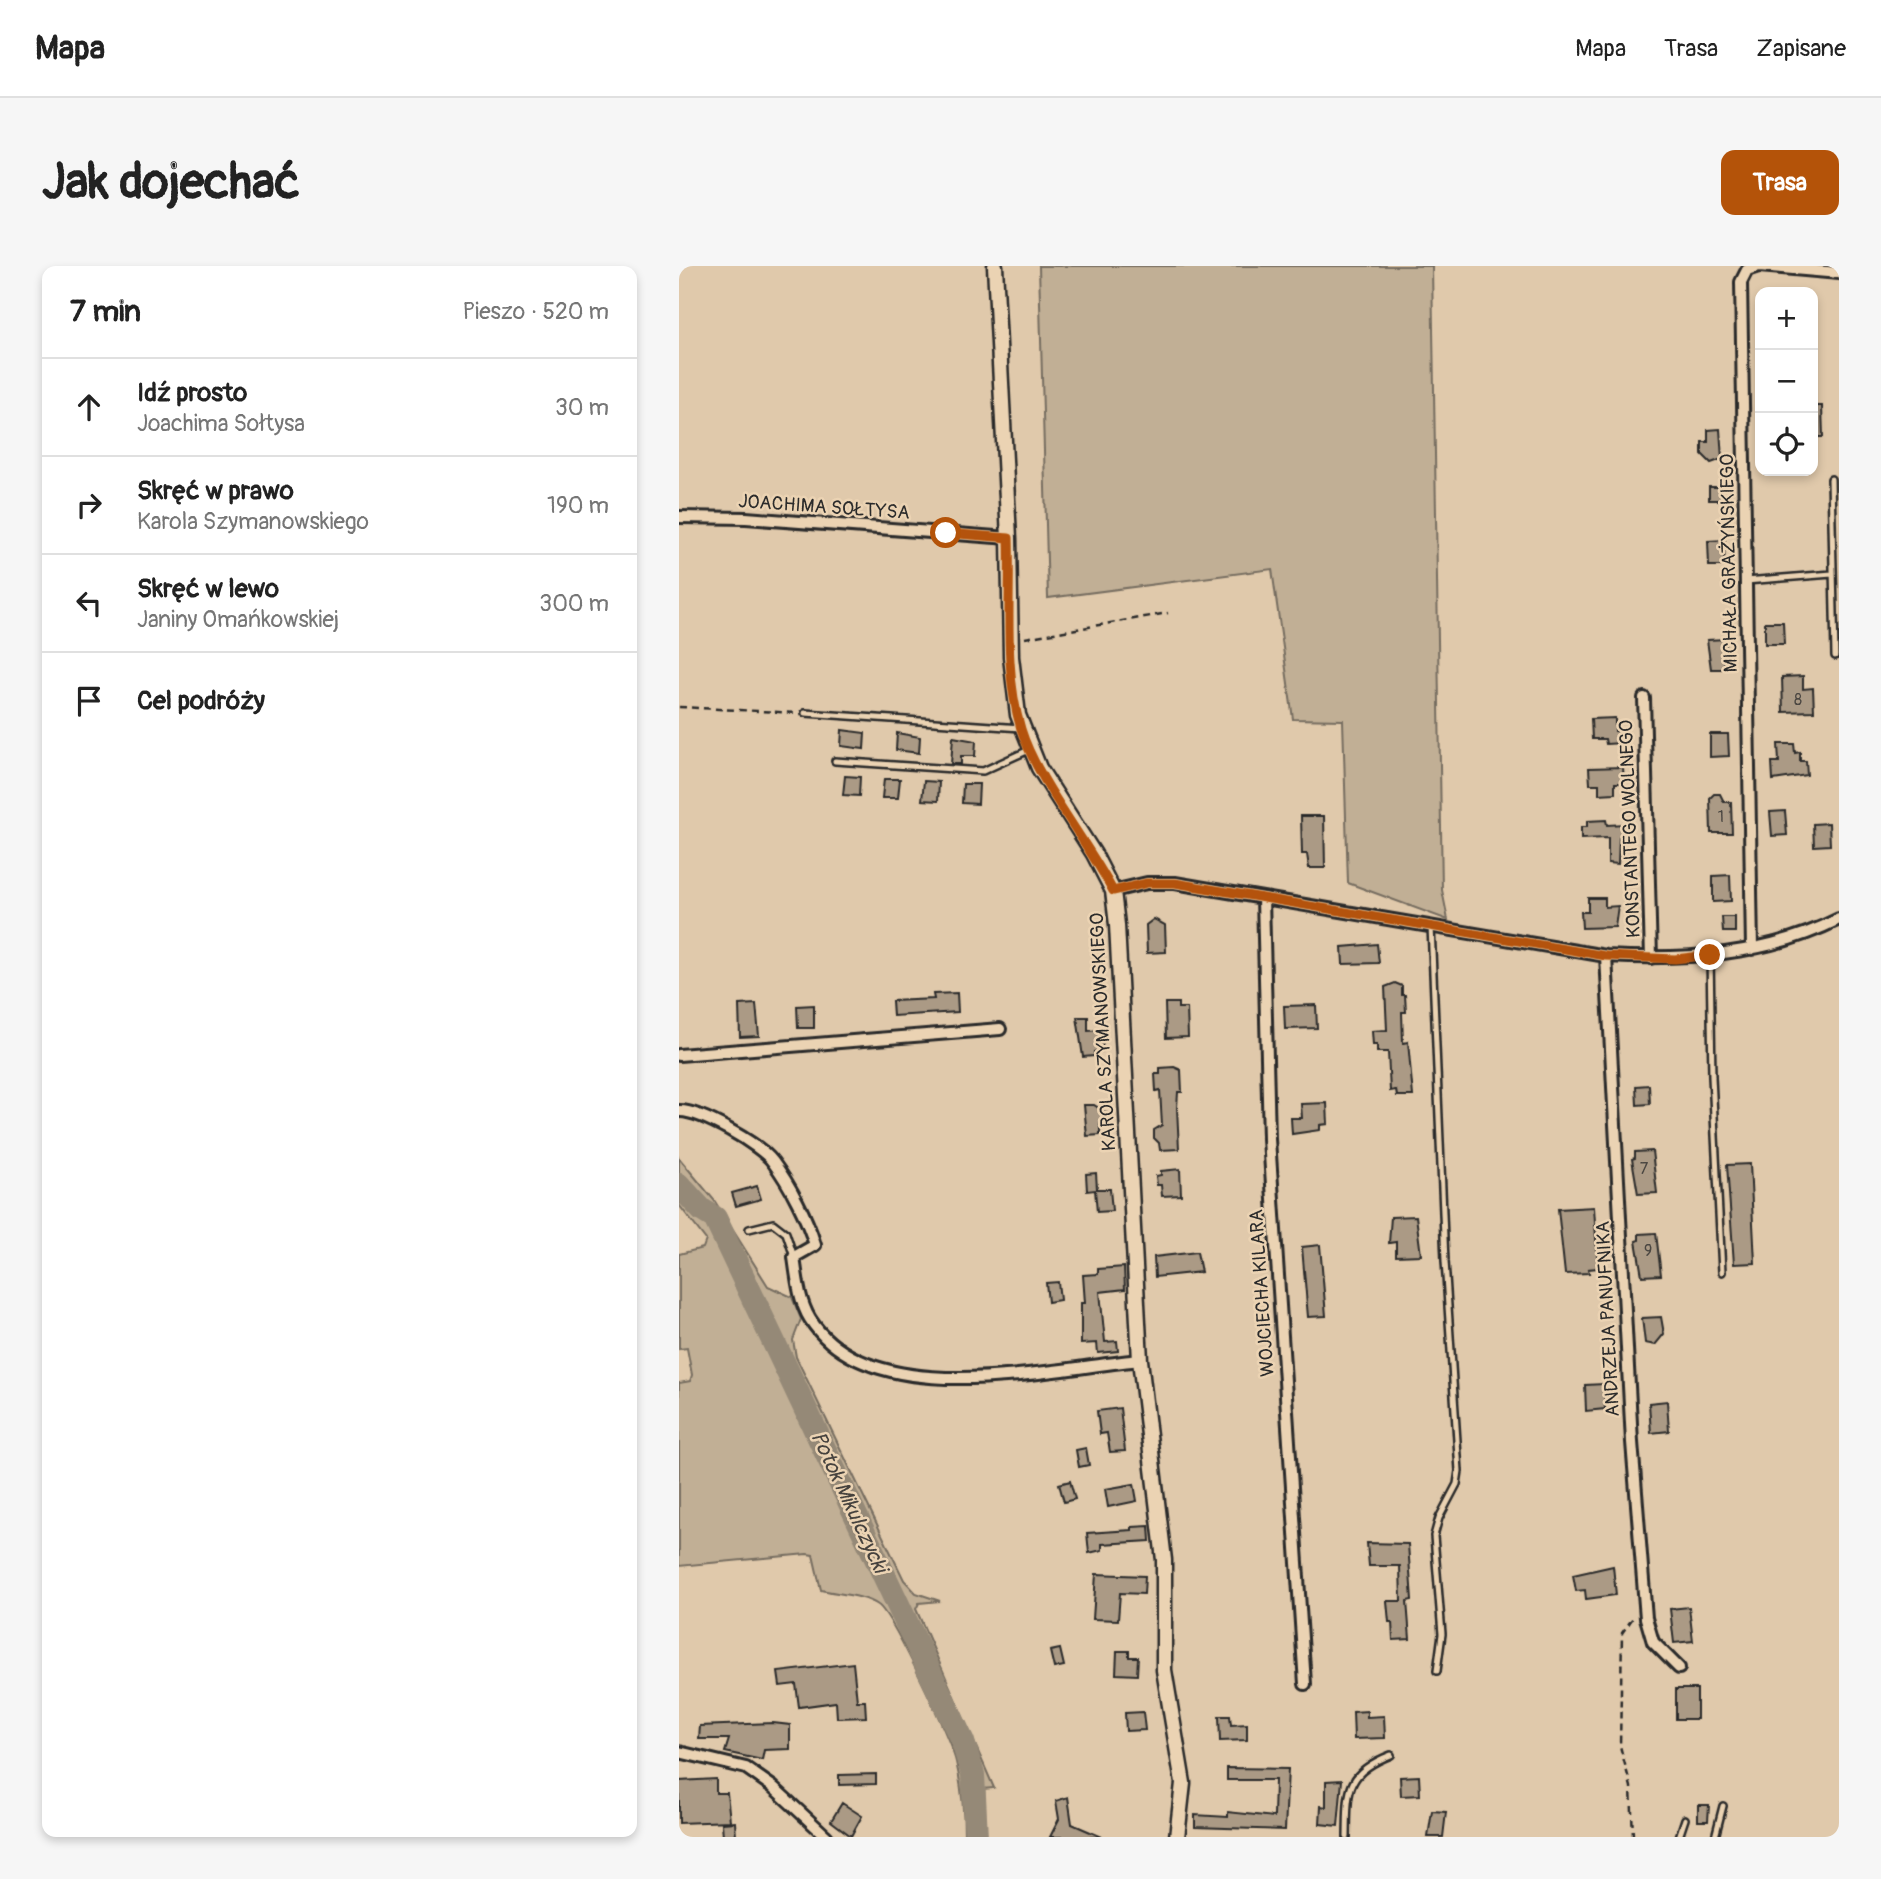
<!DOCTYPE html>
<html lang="pl">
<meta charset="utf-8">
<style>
:root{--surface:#fff;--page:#f6f6f6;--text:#222;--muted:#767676;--line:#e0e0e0;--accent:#b45309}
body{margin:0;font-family:Pangolin,sans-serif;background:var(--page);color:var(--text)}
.controls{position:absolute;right:21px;top:21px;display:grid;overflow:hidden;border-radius:14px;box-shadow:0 4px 10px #0003}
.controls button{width:63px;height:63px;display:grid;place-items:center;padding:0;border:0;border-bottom:2px solid var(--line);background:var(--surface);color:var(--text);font:35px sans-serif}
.stop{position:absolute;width:21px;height:21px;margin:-16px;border:5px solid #b45309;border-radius:50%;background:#fff}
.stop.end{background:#b45309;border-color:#fff;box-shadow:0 2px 7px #0008}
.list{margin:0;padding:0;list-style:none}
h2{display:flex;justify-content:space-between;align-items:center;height:91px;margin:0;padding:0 28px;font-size:30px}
h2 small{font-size:23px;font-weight:400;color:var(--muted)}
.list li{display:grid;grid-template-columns:46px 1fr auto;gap:21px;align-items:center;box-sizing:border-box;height:98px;padding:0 28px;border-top:2px solid var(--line)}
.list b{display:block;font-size:26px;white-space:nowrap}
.list p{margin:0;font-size:23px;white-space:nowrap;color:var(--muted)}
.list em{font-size:23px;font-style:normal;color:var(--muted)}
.icon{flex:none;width:38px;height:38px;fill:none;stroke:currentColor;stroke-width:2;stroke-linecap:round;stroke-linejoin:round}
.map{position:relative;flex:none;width:1160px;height:1571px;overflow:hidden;border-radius:14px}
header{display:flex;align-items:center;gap:42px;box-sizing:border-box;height:98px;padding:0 35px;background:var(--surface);border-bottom:2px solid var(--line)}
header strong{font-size:33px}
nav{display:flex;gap:38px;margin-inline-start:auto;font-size:24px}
.intro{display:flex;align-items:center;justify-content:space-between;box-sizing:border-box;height:168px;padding:0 42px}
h1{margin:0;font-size:49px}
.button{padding:18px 32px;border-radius:14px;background:var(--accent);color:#fff;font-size:24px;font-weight:700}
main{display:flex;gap:42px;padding:0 42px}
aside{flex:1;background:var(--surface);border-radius:14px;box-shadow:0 4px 10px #0003}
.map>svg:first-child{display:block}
.green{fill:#c1af95;stroke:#766d60;stroke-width:2}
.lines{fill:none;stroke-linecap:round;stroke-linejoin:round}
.river{stroke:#958977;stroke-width:24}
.building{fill:#ab9a85;stroke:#2b2b2b;stroke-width:2}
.service-casing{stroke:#2b2b2b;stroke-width:10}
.minor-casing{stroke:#2b2b2b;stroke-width:16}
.tertiary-casing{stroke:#2b2b2b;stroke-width:19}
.path{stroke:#2b2b2b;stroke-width:2.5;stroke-dasharray:7 5;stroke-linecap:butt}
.service{stroke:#ebd3b3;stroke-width:5}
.minor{stroke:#ebd3b3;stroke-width:10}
.tertiary{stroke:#ebd3b3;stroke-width:14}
.route{stroke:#b45309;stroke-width:9}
.labels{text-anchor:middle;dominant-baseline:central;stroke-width:5;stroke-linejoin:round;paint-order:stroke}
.number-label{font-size:16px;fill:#4b4742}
.street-label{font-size:19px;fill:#2b2b2b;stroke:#ebd3b3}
.water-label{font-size:21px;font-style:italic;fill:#46423e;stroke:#ebd3b3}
</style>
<header>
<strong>Mapa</strong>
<nav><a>Mapa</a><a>Trasa</a><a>Zapisane</a></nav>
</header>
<div class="intro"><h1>Jak dojechać</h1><a class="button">Trasa</a></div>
<main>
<aside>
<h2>7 min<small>Pieszo · 520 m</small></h2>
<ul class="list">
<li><svg class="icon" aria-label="ahead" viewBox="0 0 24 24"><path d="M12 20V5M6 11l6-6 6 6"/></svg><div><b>Idź prosto</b><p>Joachima Sołtysa</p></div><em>30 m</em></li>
<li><svg class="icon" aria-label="right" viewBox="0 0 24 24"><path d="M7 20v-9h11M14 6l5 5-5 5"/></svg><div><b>Skręć w prawo</b><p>Karola Szymanowskiego</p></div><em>190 m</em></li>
<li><svg class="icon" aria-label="left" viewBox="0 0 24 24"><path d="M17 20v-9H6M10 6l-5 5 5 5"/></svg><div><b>Skręć w lewo</b><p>Janiny Omańkowskiej</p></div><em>300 m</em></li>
<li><svg class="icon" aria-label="arrive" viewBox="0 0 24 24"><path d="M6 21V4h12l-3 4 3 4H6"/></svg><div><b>Cel podróży</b></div></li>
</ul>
</aside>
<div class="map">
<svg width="1160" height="1571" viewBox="0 0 1160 1571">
<rect width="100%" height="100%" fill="#e0c9ab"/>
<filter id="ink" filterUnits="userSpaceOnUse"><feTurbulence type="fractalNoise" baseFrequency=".0143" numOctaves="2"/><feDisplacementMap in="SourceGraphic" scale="14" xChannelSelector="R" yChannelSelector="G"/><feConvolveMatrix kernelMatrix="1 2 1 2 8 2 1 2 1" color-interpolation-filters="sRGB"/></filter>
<g filter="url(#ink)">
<!-- green -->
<path class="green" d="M360 0H753L763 624 769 654 669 617 664 454 614 453 593 303 369 332Z
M0 892 35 934 89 1020 113 1031 122 1053 114 1074 117 1091 225 1314 237 1327 261 1335 240 1337 237 1343 315 1522 304 1523 307 1571H285C285 1546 283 1521 277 1496 273 1476 213 1348 199 1339 185 1329 159 1328 142 1324L134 1289 128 1288 0 1300V1117L11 1115 13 1109 8 1082 0 1083V988L24 982 27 974 0 939Z"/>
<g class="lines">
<!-- river -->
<path class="river" d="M0 919 23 944 36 952 284 1476 294 1509 297 1571"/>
</g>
<!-- building -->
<path class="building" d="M1134 140H1143L1144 171H1134Z
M1041 163 1043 193 1032 197 1023 188V176H1029V164Z
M1030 221H1042L1043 234H1030Z
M1046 274 1045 300H1030L1029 275Z
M1086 356H1104L1105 378H1086Z
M1047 373 1045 403H1032L1028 374Z
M1124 410V423L1134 422 1135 445 1104 446 1103 411Z
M936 452V465H943V477L927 478 926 473H913L912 453Z
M163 464 186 467 185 483 162 480Z
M218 467 241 471 240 487 217 484Z
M1031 468H1049L1050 490 1031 491Z
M274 471 297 475 296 490H282V498H272Z
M1099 478H1115L1116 487 1121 486V495H1127L1128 509 1094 514 1093 496H1100Z
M944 501 945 517H936V527L920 528V518H911L910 502Z
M166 510 181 511 180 530 164 529Z
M205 513H221L219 532H203Z
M245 515 260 516 259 535 243 534Z
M284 518H300L299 538 283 537Z
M1035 528H1041L1045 536H1052L1053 567H1032L1031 532Z
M1106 545 1108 569 1093 570 1091 546Z
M622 550H645L646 602H630L628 588H623Z
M927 554 928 559 946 558V572H940L939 598 929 597V572L902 573V561H908V555Z
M1150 557 1151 579 1135 580 1134 558Z
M1051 609 1052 635 1034 636V610Z
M909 632H926V641L939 640 936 661 903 662 902 646H909Z
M1043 651H1056V666H1044Z
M475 653 486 659 487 686 468 687 467 659Z
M698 678 700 697 664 698 663 681Z
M716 717 723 720V729H726L727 746H723L724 777 729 776 734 830H718L717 824 711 825 709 786H698V779H694L693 765 708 764 706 721Z
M278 727 279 746 214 750 213 735 255 733 254 728Z
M486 737H499V742H508L509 771 487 772Z
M77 738 80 770 61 771 60 739Z
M135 739V762H119L118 740Z
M637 739 638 762 606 763 605 740Z
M398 751H409V765L422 764 424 785 415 786V790L404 791Z
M495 801 502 804 503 826H499L498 842 500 883 481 884 480 877 475 872V864L483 859 481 824 477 825 476 808H481V802Z
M970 819 971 838 958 839 957 820Z
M648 837 649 858 641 859V864L613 868 612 852H623L622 838Z
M405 839H415L429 848 421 858V869L408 870Z
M973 885 978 927 959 928 953 893 956 892V886Z
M1071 898 1076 997 1055 998 1048 899Z
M501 903 502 929 483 930 482 919H478L477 910 482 909V905Z
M417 907 418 923H431L433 945 418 946 416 924 408 925 407 908Z
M78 920 82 933 57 940 53 927Z
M915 941 919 1002 909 1003 910 1007 886 1008 879 943Z
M737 950 742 989 717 990V976L710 977 712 951Z
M977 967 982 1009 963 1010 957 975 960 974V968Z
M641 979 647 1050 629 1051 623 981Z
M518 986 522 1006 476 1011 475 991Z
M445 1001 446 1023 421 1026 426 1076 438 1075 439 1085 419 1087 418 1077 402 1078V1037H406L404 1009 419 1008V1003Z
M379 1016 381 1034 369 1036 367 1017Z
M982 1051 985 1068 976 1079 966 1077 963 1052Z
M925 1118 926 1143 907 1145 906 1119Z
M988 1135 990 1165 972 1167 970 1137Z
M441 1142 446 1185 431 1186 428 1167 421 1168 418 1145Z
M407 1182 410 1199 400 1201 397 1184Z
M391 1215 396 1233 385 1236 380 1218Z
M455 1218 458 1235 429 1241 426 1223Z
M470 1260 471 1275 423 1278V1284L410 1287 408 1267 453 1264V1261Z
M688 1277 729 1278 733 1334 728 1335 731 1373 714 1374 713 1356H710L708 1335H722L721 1300H690Z
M934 1300 937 1329 907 1333 906 1324 897 1325 894 1309Z
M417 1308 466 1310 465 1328 441 1327 439 1354 414 1353Z
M1010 1341 1014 1375 995 1377 991 1343Z
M381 1383 385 1400 375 1402 371 1385Z
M438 1385H450V1391H459L458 1409 437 1408Z
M174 1397 178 1435H186L187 1451 158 1452 157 1436 120 1441 117 1418 101 1420 99 1406Z
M997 1423H1018V1453H997Z
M688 1445V1451L705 1450 706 1472 675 1473 674 1446Z
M464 1446 466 1464 447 1465 446 1447Z
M540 1450H551L552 1459 568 1458V1474L541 1475Z
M94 1457 111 1459V1483L85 1484 83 1494 46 1486 50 1473H20L21 1460Z
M548 1502 609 1503 606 1564 516 1561V1549L549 1551V1546L595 1551 596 1514H548Z
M197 1508V1518L160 1519V1509Z
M740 1510 741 1529 722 1530 721 1511Z
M37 1513V1527H48L51 1555 0 1557V1515Z
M663 1514 659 1560 641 1558 642 1540 647 1541V1515Z
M389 1531 393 1558 423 1571H371L380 1553 377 1535Z
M163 1537 183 1550 172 1570 152 1555Z
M1019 1539H1030L1029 1555H1019Z
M753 1545 767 1546 764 1571H749Z
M56 1556 57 1571H44L43 1557Z"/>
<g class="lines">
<!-- service casing -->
<g class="service-casing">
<path id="service" d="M1152 213 1156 390
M1067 315 1153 308
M126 447 342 462
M156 495 304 505 350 484
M752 660 766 995 780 1205 778 1218 760 1252 755 1270 763 1368 758 1405
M1031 689 1033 811 1043 1006
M70 963 94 957 107 967 115 991
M668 1571C669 1526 665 1507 712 1489
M1000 1571 1006 1553
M1036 1571 1044 1540"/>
</g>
<!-- minor casing -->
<g class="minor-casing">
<path id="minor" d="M0 251 67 252 330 272
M965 432 972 692
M434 625 468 617H496L927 690C1007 694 1087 690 1160 653
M584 632 590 873 626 1418
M1073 683 1062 16 1068 4 1080 0 1160 7
M927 690 953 1176 967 1352 974 1376 1000 1402
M0 789 321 763
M0 845C21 844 82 879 94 896 111 919 128 952 136 979L115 991C118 1012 120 1035 131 1053 191 1147 369 1103 461 1094
M0 1486 67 1502 94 1521 148 1571"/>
</g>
<!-- tertiary casing -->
<g class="tertiary-casing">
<path id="tertiary" d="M316 0 330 272 332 391 339 449 360 502 415 588 434 625 438 659 461 1094 485 1294V1404L504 1517 498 1571"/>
</g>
<!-- path -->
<path class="path" d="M346 372 489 347
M0 441 119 447
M954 1571 952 1521 941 1480 943 1367 956 1349"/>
<!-- service -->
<use href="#service" class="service"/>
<!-- minor -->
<use href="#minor" class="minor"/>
<!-- tertiary -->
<use href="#tertiary" class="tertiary"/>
</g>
</g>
<g class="lines" filter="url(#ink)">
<!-- route -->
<path class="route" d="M267 267 330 272C332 334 324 403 342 463 357 513 408 575 434 625L468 617H496L927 690 996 693 1031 689"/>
</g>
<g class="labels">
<!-- number labels -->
<g class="number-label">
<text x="1119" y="434">8</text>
<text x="1042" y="551">1</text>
<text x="965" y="903">7</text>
<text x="969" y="985">9</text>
</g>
<!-- street labels -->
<g class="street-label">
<text transform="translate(145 241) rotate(4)">JOACHIMA SOŁTYSA</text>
<text transform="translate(1050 297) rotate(-91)">MICHAŁA GRAŻYŃSKIEGO</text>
<text transform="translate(951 563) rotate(-92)">KONSTANTEGO WOLNEGO</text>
<text transform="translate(424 766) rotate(-93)">KAROLA SZYMANOWSKIEGO</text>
<text transform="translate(583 1027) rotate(-94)">WOJCIECHA KILARA</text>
<text transform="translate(929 1053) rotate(-93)">ANDRZEJA PANUFNIKA</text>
</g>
<!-- water labels -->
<g class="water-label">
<text transform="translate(170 1236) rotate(65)">Potok Mikulczycki</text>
</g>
</g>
</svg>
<div class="controls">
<button>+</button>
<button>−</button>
<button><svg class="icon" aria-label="locate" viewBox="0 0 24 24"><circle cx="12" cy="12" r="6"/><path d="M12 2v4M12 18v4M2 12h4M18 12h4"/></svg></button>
</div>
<div class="stop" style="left:267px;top:267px"></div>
<div class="stop end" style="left:1031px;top:689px"></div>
</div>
</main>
